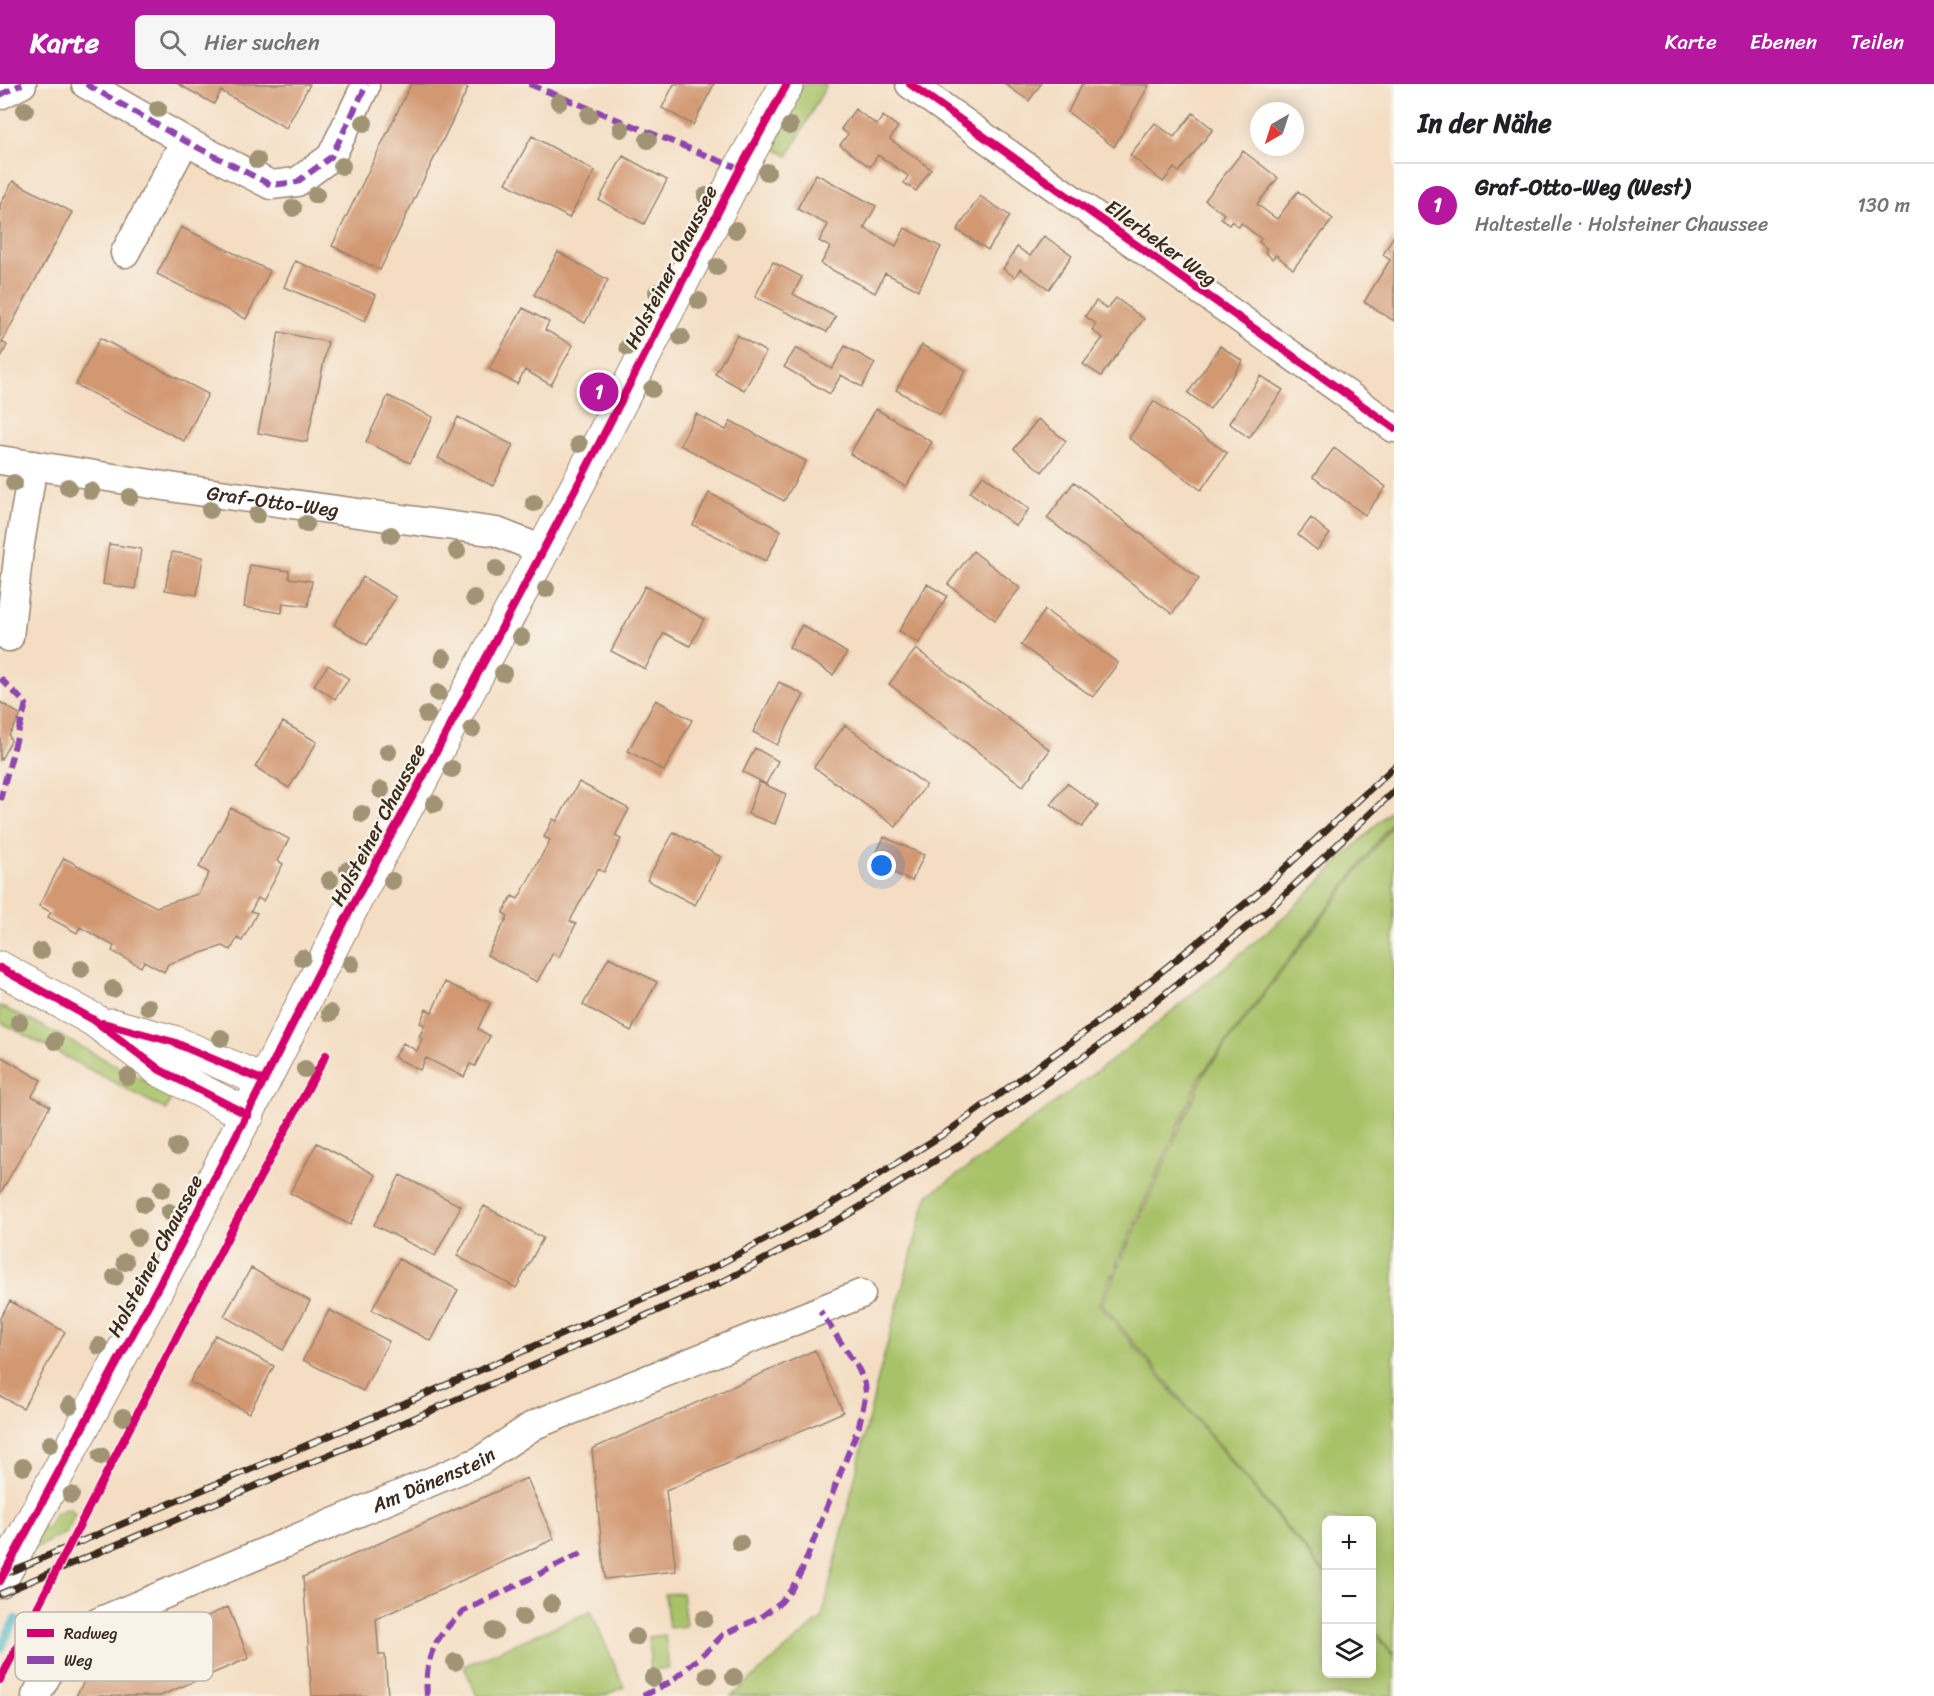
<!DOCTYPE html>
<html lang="de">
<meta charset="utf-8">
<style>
:root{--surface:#fff;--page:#f6f6f6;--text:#202124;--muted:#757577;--line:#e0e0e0;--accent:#b5179e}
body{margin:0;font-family:Sriracha,sans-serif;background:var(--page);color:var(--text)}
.controls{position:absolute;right:18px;bottom:18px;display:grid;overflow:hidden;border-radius:9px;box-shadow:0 3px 15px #0003}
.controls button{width:54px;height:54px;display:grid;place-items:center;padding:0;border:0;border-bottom:2px solid var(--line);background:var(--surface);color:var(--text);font:30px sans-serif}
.compass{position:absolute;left:1250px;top:18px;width:54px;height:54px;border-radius:50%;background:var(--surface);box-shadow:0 3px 15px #0003;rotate:219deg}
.you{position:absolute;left:882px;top:782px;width:21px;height:21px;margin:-15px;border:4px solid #fff;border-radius:50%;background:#1a73e8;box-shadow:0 0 0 9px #1a73e833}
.badge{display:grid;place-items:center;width:39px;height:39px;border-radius:50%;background:var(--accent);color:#fff;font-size:20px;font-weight:700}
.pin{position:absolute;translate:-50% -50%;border:3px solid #fff;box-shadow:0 2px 6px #0006}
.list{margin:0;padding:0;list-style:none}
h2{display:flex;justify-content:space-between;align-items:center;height:78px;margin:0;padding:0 24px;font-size:26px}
h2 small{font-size:20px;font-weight:400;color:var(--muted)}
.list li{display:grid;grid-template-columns:39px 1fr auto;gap:18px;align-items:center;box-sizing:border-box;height:84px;padding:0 24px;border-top:2px solid var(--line)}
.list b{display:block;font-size:22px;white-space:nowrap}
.list p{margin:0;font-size:20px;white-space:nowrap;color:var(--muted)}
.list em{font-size:20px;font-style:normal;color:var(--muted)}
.icon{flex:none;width:33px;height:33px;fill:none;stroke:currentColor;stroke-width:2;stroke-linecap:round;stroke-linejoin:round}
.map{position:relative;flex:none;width:1394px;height:1612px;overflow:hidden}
header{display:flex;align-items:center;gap:36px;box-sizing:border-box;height:84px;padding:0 30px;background:var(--accent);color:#fff}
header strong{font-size:28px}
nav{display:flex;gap:33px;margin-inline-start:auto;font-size:21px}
.search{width:420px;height:54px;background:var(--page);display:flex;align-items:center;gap:15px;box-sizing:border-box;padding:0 21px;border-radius:9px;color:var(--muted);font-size:22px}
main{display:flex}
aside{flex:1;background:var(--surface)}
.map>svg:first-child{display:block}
.green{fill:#a7c268;stroke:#717643;stroke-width:1.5}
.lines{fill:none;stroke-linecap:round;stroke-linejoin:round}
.stream{stroke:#49b3c7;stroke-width:9}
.building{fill:#d29872}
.minor-casing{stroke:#988470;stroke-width:31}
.major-casing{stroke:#988470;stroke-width:35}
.minor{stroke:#fff;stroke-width:28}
.major{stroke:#fff;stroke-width:33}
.rail-casing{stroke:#3b2a1e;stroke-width:7}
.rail{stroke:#f7f3e8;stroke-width:4.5;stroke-dasharray:14;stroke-linecap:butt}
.quiet{stroke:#8e44ad;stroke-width:6;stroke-dasharray:12 6;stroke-linecap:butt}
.cycleway-casing{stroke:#f7f3e8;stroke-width:11}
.cycleway{stroke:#d6006c;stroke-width:8}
.tree{fill:#a09474}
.labels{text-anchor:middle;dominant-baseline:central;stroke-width:5;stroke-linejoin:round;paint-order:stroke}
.street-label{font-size:20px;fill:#3b2a1e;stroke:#f7f3e8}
.key{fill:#f7f3e8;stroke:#bfb7ab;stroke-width:1.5}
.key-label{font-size:16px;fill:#3b2a1e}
</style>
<header>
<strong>Karte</strong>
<div class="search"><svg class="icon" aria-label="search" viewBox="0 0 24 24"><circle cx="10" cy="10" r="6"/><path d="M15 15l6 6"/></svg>Hier suchen</div>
<nav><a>Karte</a><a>Ebenen</a><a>Teilen</a></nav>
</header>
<main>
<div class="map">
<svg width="1394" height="1612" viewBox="0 0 1394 1612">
<rect width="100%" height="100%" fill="#f7f3e8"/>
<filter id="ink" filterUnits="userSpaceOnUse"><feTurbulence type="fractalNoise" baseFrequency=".0167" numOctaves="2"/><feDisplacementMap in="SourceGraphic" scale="12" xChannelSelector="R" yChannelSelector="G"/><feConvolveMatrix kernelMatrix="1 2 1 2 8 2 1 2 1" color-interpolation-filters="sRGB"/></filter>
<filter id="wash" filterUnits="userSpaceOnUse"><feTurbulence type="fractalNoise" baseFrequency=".008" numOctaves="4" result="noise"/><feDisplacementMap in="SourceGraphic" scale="24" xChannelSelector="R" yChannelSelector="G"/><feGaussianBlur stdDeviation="1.35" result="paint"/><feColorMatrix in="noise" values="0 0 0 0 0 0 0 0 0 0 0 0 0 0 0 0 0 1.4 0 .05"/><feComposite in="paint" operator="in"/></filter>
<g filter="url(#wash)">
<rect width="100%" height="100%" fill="#f4ddc2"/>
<!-- green -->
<path class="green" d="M803 0H827L788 72 771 63Z
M1394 723V736L1201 991 1099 1220 1326 1492V1590H1372V1546L1394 1573V1612H731L822 1534 879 1291 927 1112 979 1076 1130 962 1281 836Z
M1394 739V1571L1372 1544V1436H1326V1490L1102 1220 1204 990Z
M0 922 38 940 172 1011 166 1026 0 938Z
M69 1424 75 1430 66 1449 29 1467 41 1442 47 1445 55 1429Z
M682 1509 686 1542 669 1544 665 1510Z
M591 1527 624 1603 603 1612H477L464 1582Z
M665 1551 669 1584 651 1586 648 1553Z"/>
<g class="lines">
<!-- stream -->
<path class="stream" d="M0 1565 16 1535"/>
</g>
<g id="blocks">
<!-- building -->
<path class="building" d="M178 0H310L286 44 221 7 214 20Z
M411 0H460L468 4 380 186 332 162Z
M674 0H714L693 41 662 24Z
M1005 0H1041L1029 17Z
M1082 0 1149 1 1114 63 1068 28Z
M855 25 877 41 883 32 898 43 890 55 931 85 916 107 904 99 908 92 878 71 870 83 840 61 848 50 841 45Z
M1193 29 1213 45 1179 88 1174 84 1163 98 1130 71 1155 39 1174 53Z
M532 52 595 87 569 134 506 99Z
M1243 67 1278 94 1257 120 1267 128 1277 135 1298 107 1333 135 1293 185 1276 171 1272 175 1265 168 1267 165 1259 158 1261 155 1241 139 1239 143 1232 137 1229 141 1221 134 1224 130 1205 116Z
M623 72 667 96 644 140 599 116Z
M816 90 876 122 864 144 896 162 905 144 941 163 918 206 885 189 875 209 821 180 830 163 819 157 828 141 797 125Z
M13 97 72 128 2 258 7 261 0 275V121Z
M980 112 1010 132 988 166 957 146Z
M181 143 270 187 246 235 157 190Z
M1394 151V237L1364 218 1390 176 1383 171Z
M1044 152 1072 171 1049 205 1020 185 1015 193 1003 185 1017 163 1030 172Z
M558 168 608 196 585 239 534 211Z
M295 177 376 211 365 237 284 203Z
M773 178 802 193 793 210 836 233 827 248 755 213Z
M1116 214 1144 235 1101 292 1083 280 1103 254 1092 246 1096 240 1085 232 1096 217 1107 225Z
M523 224 549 238 545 246 573 261 551 301 525 286 517 300 489 285Z
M279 248 328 258 307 358 258 349Z
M737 251 766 268 744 306 715 290Z
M100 254 208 310 184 357 76 301Z
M922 261 966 286 940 331 896 306Z
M845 262 875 279 862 303 841 291 830 310 784 283 796 264 832 285Z
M1220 262 1243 277 1210 325 1188 309Z
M1261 292 1283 306 1249 354 1229 339Z
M388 312 433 333 410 379 366 358Z
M1154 317 1227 369 1201 406 1129 354Z
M876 325 932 358 906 403 850 370Z
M696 330 726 346 731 337 806 377 784 417 680 361Z
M458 333 513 361 493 402 438 374Z
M1038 335 1066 357 1042 388 1014 365Z
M1334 364 1386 403 1365 431 1313 393Z
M983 391 1029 425 1016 442 970 408Z
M1074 398 1199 495 1172 530 1047 434Z
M709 409 781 446 766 477 693 441Z
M1311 434 1330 450 1317 466 1298 451Z
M109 460 141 465 135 505 103 500Z
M973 467 1020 504 995 536 948 500Z
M172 468 203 473 197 511 165 506Z
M250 481 289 487V494L312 497 308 522 283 519 282 529 244 523Z
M363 493 396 513 367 561 334 541Z
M927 500 947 512 919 559 899 547Z
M645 502 704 535 690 562 664 549 645 585 611 567Z
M1045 526 1118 579 1093 613 1021 561Z
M802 541 847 569 833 591 789 563Z
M916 565 1050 666 1023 702 889 600Z
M328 581 349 595 335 615 314 601Z
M779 598 804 611 777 661 753 648Z
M656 616 692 636 664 687 628 667Z
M0 618 21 631 9 651 11 657 0 677Z
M283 638 317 658 289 704 255 683Z
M845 641 926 701 896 743 814 683Z
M755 664 778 677 766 700 743 688Z
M579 698 629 725 615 752 621 755 604 788 598 785 570 837 576 840 559 873 553 869 537 898 487 871 508 832 503 829 512 812 518 815 550 756 544 753 553 735 557 737Z
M759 698 786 710 775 740 748 730Z
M1067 699 1098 722 1082 743 1051 720Z
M231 724 289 755 278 777 283 780 263 817 258 814 251 827 257 829 242 857 237 854 231 866 223 862 198 870 168 880 164 888 144 877 141 883 112 867 114 862 80 843 77 849 48 833 51 828 39 822 64 774 156 823 198 810 209 789 199 783Z
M674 748 721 773 695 821 647 796Z
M884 753 924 771 912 797 872 779Z
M609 873 657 898 631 947 583 921Z
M445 898 490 919 478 945 490 952 475 982 470 980 464 993 426 974 420 986 394 973 403 959 417 967 422 955 419 953 425 941 420 939 426 925 432 928Z
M0 972 41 996 32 1012 50 1022 0 1110Z
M317 1059 376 1091 350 1141 290 1109Z
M400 1091 461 1122 435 1172 374 1141Z
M484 1122 543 1154 516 1204 457 1172Z
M399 1175 458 1206 431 1257 372 1226Z
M251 1184 310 1217 283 1266 224 1232Z
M10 1217 65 1248 23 1324 0 1312V1234Z
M329 1226 389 1257 363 1307 303 1276Z
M215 1251 274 1282 249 1329 190 1298Z
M815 1266 843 1328 666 1407 676 1487 605 1495 592 1365Z
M527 1394 554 1455 376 1535 379 1571H385L388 1612H312L303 1493Z
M228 1523 249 1574 160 1612H76L93 1581Z"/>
</g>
</g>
<g filter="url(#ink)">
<use href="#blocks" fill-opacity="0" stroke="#988470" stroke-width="1.5"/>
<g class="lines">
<!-- minor casing -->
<g class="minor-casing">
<g id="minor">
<path d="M86 0 185 57 271 101 297 98 331 73 365 3"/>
<path d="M910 0 1394 344"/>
<path d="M0 11 22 0"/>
<path d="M125 169 185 57"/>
<path id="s1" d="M0 376 183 405 497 448 543 466"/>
<path d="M9 553 19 466 33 381"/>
<path id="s2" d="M36 1612 68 1551 480 1377 534 1341 861 1210"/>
</g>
</g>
<!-- major casing -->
<g class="major-casing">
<path id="major" d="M0 884 94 936 160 986 248 1031
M111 941 173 958 264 997
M0 1497 183 1156 357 813 417 704 584 389 740 85 787 0"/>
</g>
<!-- minor -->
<use href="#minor" class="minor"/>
<!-- major -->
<use href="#major" class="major"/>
<!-- rail casing -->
<g class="rail-casing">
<path id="rail" d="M0 1492 378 1331 714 1183 835 1118 950 1046 1104 934 1257 810 1394 683
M0 1510 383 1348 724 1197 847 1131 962 1060 1118 948 1269 825 1394 707"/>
</g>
<!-- rail -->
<use href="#rail" class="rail"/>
<!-- quiet -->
<path class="quiet" d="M86 0 185 57 271 101 297 98 331 73 367 0
M529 0 740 85
M0 11 22 0
M0 594 26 620 0 716
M427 1612C424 1573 435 1552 464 1527L586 1467
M643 1612 672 1597 708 1566 723 1551 761 1533 781 1518 791 1506 802 1486 859 1342 866 1309 865 1300 859 1286 820 1227"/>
<!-- cycleway casing -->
<g class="cycleway-casing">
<path id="cycleway" d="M910 0 1394 344
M0 884 94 936 160 986 248 1031
M103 939 173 958 264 997
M0 1497 183 1156 357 813 417 704 584 389 740 85 787 0
M0 1596 230 1149 326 971"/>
</g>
<!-- cycleway -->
<use href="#cycleway" class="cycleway"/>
</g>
<!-- trees -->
<g class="tree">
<circle cx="559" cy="18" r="9"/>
<circle cx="158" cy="25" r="9"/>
<circle cx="25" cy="26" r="9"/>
<circle cx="589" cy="31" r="9"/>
<circle cx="364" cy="39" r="9"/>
<circle cx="790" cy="42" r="9"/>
<circle cx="621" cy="45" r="9"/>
<circle cx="648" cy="56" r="9"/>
<circle cx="257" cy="76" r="9"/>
<circle cx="342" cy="82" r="9"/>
<circle cx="767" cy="88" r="9"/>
<circle cx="316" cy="111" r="9"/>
<circle cx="706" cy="112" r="9"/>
<circle cx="293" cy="124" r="9"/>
<circle cx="736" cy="146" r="9"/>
<circle cx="717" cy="183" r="9"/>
<circle cx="657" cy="208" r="9"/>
<circle cx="699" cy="217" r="9"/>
<circle cx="681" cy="253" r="9"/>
<circle cx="628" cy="263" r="9"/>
<circle cx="652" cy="305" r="9"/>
<circle cx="579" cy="360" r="9"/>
<circle cx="14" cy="399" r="9"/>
<circle cx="68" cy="403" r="9"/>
<circle cx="91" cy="407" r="9"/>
<circle cx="130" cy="413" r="9"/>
<circle cx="534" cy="419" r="9"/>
<circle cx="210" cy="426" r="9"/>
<circle cx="257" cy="431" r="9"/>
<circle cx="306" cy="440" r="9"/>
<circle cx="391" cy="451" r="9"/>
<circle cx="457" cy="467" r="9"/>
<circle cx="496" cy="485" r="9"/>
<circle cx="546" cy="505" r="9"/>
<circle cx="474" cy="514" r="9"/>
<circle cx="521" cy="553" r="9"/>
<circle cx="443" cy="574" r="9"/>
<circle cx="503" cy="589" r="9"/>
<circle cx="438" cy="609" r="9"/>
<circle cx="427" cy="631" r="9"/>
<circle cx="472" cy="645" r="9"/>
<circle cx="388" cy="668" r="9"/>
<circle cx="452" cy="685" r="9"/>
<circle cx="381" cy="706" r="9"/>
<circle cx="434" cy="720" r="9"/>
<circle cx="362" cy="730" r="9"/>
<circle cx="348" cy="786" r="9"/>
<circle cx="330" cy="796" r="9"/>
<circle cx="392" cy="797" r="9"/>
<circle cx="41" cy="867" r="9"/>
<circle cx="302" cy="874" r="9"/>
<circle cx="351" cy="880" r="9"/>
<circle cx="81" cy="885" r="9"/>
<circle cx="113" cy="905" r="9"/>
<circle cx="148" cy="923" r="9"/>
<circle cx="330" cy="929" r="9"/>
<circle cx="19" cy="938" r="9"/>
<circle cx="221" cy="954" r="9"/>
<circle cx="55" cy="957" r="9"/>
<circle cx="305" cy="985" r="9"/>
<circle cx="128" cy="993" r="9"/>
<circle cx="177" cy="1063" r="9"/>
<circle cx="162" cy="1105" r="9"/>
<circle cx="144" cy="1120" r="9"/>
<circle cx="169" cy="1128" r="9"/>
<circle cx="137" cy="1153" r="9"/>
<circle cx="125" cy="1178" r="9"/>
<circle cx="115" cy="1193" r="9"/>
<circle cx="99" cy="1262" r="9"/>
<circle cx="70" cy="1321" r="9"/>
<circle cx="123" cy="1333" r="9"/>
<circle cx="50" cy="1360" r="9"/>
<circle cx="101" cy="1372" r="9"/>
<circle cx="23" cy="1383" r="9"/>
<circle cx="71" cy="1411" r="9"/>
<circle cx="740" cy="1459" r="9"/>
<circle cx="551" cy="1520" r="9"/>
<circle cx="523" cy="1533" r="9"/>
<circle cx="704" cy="1535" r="9"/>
<circle cx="494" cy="1547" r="9"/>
<circle cx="636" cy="1553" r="9"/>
<circle cx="455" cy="1578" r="9"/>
<circle cx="708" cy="1591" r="9"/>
<circle cx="734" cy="1593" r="9"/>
<circle cx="653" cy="1594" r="9"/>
</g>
</g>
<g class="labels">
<!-- street labels -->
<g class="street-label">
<text transform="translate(1161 159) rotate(36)">Ellerbeker Weg</text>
<text transform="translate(671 183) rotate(-63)">Holsteiner Chaussee</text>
<text stroke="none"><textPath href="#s1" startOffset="276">Graf-Otto-Weg</textPath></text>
<text transform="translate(378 741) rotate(-62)">Holsteiner Chaussee</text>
<text transform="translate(155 1172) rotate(-62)">Holsteiner Chaussee</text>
<text stroke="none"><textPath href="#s2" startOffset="466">Am Dänenstein</textPath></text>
</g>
</g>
<!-- legend -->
<rect x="15" y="1528" width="198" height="69" rx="9" class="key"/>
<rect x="27" y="1545" width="27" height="8" fill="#d6006c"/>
<rect x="27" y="1572" width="27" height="8" fill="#8e44ad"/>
<g class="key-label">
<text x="64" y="1555">Radweg</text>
<text x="64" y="1582">Weg</text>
</g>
</svg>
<div class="controls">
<button>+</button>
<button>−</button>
<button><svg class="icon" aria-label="layers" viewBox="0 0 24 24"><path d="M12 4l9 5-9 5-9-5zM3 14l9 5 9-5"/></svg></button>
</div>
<svg class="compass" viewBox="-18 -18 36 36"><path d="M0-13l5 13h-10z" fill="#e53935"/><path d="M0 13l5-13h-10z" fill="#757577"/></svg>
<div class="you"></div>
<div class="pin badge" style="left:599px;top:308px">1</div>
</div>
<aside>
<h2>In der Nähe<small></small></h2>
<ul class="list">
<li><span class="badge">1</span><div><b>Graf-Otto-Weg (West)</b><p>Haltestelle · Holsteiner Chaussee</p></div><em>130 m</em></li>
</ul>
</aside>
</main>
